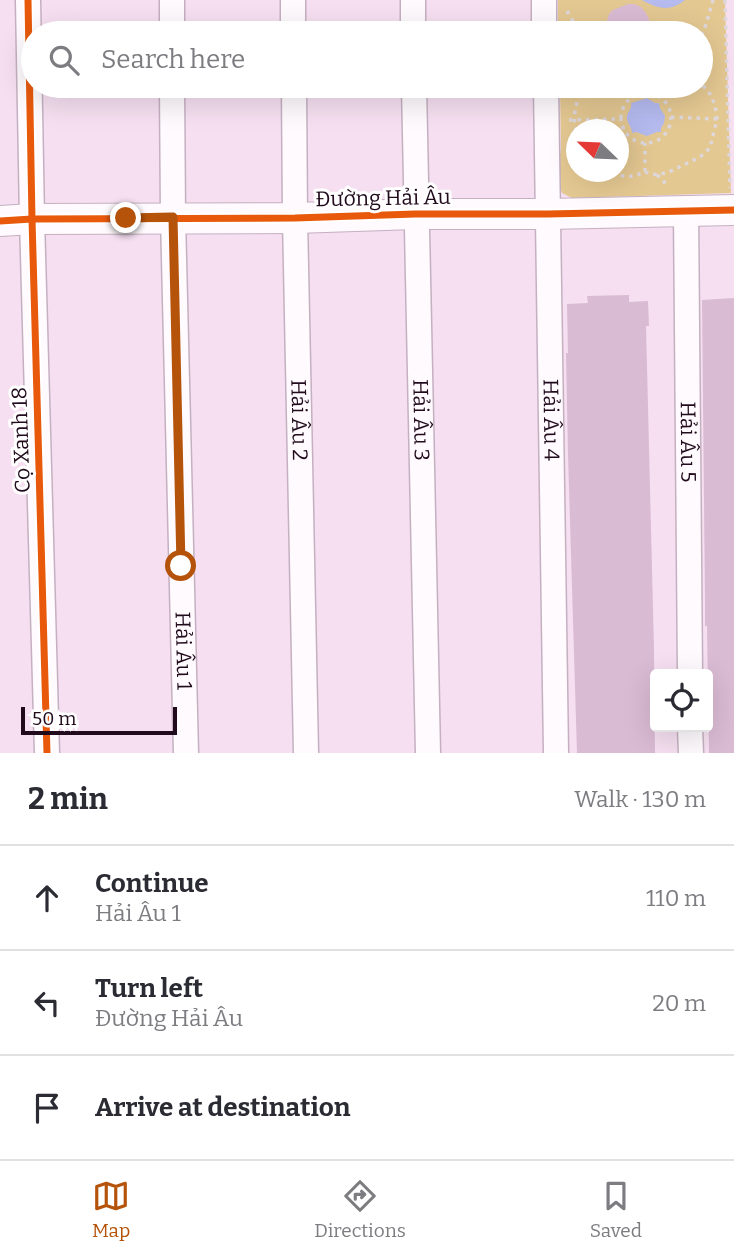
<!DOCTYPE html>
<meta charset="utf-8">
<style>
:root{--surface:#fff;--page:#f7f7f7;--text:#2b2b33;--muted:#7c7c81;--line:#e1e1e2;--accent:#b45309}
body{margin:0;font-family:Bitter,serif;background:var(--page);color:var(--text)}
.controls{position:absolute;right:21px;bottom:21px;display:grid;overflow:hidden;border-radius:7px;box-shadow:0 7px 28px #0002}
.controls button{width:63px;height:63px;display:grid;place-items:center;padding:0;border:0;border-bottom:2px solid var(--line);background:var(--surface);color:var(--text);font:35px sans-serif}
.compass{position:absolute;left:566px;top:119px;width:63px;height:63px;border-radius:50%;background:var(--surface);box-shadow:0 7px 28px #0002;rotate:293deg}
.scale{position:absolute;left:21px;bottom:18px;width:156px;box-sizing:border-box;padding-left:7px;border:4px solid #200a1c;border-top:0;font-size:19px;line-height:24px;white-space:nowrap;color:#200a1c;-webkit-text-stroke:5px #fff;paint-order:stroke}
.stop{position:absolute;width:21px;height:21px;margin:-16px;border:5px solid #b45309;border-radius:50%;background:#fff}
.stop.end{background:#b45309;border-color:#fff;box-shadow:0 2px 7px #0008}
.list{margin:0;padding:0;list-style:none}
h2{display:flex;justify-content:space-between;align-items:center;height:91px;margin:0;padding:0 28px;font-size:30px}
h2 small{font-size:23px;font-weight:400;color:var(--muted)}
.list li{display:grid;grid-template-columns:46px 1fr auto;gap:21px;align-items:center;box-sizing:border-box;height:105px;padding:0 28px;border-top:2px solid var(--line)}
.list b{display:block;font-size:26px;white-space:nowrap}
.list p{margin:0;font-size:23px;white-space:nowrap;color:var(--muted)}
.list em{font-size:23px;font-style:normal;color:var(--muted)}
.icon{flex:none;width:38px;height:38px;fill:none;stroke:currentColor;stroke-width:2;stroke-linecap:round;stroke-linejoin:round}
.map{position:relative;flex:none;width:734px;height:753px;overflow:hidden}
.search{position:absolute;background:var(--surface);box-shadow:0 7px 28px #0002;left:21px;right:21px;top:21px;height:77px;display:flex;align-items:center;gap:18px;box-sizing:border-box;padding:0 24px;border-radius:38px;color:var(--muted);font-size:26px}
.sheet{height:406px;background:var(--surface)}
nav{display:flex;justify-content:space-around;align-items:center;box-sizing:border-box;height:98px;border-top:2px solid var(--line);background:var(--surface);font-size:19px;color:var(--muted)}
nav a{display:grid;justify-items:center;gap:4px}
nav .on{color:var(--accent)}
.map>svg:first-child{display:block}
.green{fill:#e4c892;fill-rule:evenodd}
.water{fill:#b5baef}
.building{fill:#d9bbd3}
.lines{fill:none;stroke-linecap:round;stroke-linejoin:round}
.minor-casing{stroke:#c5b0c1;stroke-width:27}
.tertiary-casing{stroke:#c5b0c1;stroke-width:32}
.path{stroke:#ded7dc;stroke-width:3.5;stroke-dasharray:3.5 5;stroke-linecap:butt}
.minor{stroke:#fefafd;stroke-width:24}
.tertiary{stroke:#fefafd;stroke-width:30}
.cycleway-casing{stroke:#fff;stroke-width:11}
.cycleway{stroke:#e8590c;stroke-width:7}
.route{stroke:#b45309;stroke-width:9}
.labels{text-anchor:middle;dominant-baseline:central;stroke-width:6;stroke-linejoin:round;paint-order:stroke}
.street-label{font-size:21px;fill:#200a1c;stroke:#fff}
</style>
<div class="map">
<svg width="734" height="753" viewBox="0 0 734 753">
<rect width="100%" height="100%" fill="#f5dff0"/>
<!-- green -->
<path class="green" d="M558 0H725L731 193 572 198 562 193 556 175 561 149 560 86H701V33H558ZM576 130H618V172H576Z"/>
<!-- water -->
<path class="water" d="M642 0H685C670 12 658 9 642 0Z
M647 98 655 103H659L660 108 665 116 664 123 661 128V132H657L647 136 636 132 632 133C632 126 626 123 627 116 628 110 632 110 631 103Z"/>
<!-- building -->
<path class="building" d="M628 4H634L641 7 646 13 649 19 651 33H606L607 21 609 14 613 10Z
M629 295V302L648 301 649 326H646L654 650 655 753H577L568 454 566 353H568L567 304 588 303 587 296Z
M734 298V753H709L707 626H705V600L702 300Z"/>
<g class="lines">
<!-- minor casing -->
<g class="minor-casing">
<g id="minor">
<path d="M28 0 32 219 47 753"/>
<path d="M172 0V33"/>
<path d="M293 0V33"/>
<path d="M413 0V33"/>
<path d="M544 0V33"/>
<path id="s1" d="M172 86 173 217 186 753"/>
<path id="s2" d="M294 86 295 218 306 753"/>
<path id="s3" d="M414 86 428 753"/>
<path id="s4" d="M546 86 556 753"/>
<path id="s5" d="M686 211 690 674"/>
<path d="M690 727 691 753"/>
</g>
</g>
<!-- tertiary casing -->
<g class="tertiary-casing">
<path id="tertiary" d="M0 221 32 219 295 218 415 214H548L734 210"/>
</g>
<!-- path -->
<path class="path" d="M725 0 730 188
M567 11 580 33
M701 35 704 31 713 0
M621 118a25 25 0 1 1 50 0a25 25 0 1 1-50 0Z
M671 117 717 119
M569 120 621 119
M576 131C572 114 576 100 586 86
M613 172C626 179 632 177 645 172V143
M645 172 657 175 669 172 700 157 710 148 717 119 715 105 710 94 701 83
M657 175 663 180 667 187"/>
<!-- minor -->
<use href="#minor" class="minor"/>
<!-- tertiary -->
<use href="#tertiary" class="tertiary"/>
<!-- cycleway casing -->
<g class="cycleway-casing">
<path id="cycleway" d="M28 0 32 219 47 753
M0 221 32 219 295 218 415 214H548L734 210"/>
</g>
<!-- cycleway -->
<use href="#cycleway" class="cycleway"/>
</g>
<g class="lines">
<!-- route -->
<path class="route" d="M126 218 173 217 181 566"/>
</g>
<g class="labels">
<!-- street labels -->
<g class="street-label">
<text transform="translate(383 198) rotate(-1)">Đường Hải Âu</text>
<text stroke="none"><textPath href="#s2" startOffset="334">Hải Âu 2</textPath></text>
<text stroke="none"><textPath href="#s3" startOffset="334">Hải Âu 3</textPath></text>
<text stroke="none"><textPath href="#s4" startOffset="334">Hải Âu 4</textPath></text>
<text transform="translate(21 440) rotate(-92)">Cọ Xanh 18</text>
<text stroke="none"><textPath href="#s5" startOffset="231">Hải Âu 5</textPath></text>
<text stroke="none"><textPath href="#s1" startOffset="565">Hải Âu 1</textPath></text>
</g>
</g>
</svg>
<div class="controls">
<button><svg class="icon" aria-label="locate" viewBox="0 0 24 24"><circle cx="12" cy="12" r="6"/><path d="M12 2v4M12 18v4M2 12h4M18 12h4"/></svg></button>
</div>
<svg class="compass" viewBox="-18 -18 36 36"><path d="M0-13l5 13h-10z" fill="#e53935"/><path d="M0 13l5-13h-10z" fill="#7c7c81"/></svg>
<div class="scale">50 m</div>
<div class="stop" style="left:181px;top:566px"></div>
<div class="stop end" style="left:126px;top:218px"></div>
<div class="search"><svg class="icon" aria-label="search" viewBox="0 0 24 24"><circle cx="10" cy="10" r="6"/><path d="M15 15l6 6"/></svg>Search here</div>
</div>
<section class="sheet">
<h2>2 min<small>Walk · 130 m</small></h2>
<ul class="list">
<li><svg class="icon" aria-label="ahead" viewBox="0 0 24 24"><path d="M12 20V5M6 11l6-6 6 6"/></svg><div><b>Continue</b><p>Hải Âu 1</p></div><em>110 m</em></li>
<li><svg class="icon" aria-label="left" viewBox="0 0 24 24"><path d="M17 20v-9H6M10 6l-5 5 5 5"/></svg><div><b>Turn left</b><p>Đường Hải Âu</p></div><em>20 m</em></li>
<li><svg class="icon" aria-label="arrive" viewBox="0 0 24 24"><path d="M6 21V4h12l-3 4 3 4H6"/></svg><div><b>Arrive at destination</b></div></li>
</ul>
</section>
<nav>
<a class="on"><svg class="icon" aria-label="map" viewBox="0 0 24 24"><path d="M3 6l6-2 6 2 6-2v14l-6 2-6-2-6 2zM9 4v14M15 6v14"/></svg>Map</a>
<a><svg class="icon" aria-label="directions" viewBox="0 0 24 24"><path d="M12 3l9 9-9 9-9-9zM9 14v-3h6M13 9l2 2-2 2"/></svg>Directions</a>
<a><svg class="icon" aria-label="saved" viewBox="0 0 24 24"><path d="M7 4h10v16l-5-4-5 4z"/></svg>Saved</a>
</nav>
